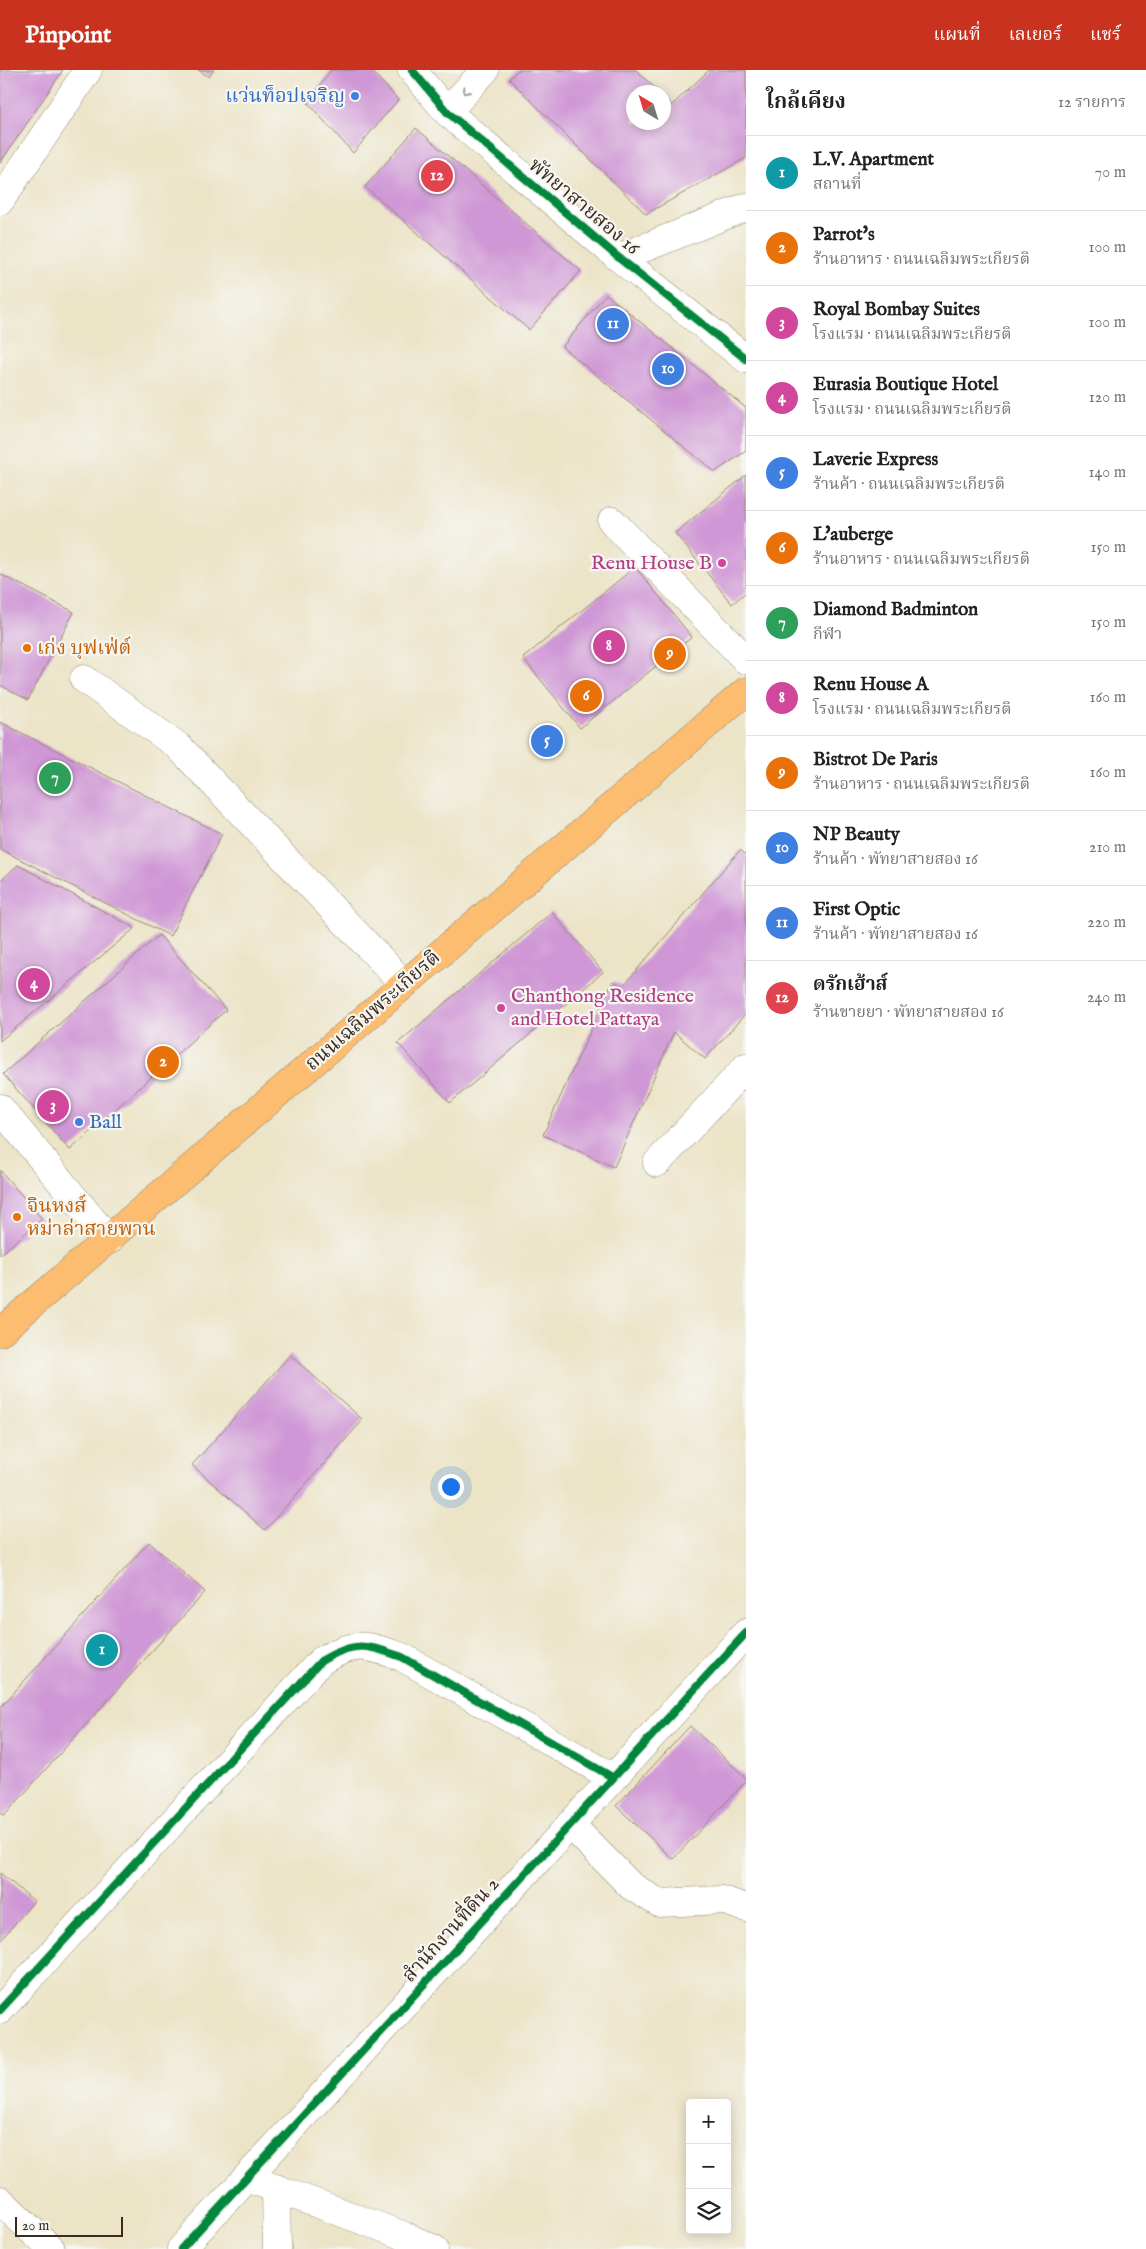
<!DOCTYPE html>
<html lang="th">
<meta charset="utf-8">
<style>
:root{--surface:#fff;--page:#f2f2f2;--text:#222;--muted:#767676;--line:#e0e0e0;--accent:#c8321e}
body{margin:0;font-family:"IM FELL English","Noto Serif Thai",serif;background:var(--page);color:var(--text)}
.controls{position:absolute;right:15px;bottom:15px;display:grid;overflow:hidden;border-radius:5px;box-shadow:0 2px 12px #0003}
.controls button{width:45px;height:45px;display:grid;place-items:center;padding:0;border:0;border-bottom:1px solid var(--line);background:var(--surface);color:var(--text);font:25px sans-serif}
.compass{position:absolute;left:626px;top:15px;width:45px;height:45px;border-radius:50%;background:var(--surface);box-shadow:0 2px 12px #0003;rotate:322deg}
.scale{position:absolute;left:15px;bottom:12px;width:108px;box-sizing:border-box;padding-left:5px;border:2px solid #3b2a1e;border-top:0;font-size:14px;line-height:18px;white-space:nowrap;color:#3b2a1e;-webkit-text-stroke:4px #f6f6f2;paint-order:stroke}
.you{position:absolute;left:450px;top:1416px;width:18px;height:18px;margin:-12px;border:4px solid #fff;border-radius:50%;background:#1a73e8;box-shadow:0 0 0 8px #1a73e833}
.badge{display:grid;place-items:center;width:32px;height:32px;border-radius:50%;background:var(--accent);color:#fff;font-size:16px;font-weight:700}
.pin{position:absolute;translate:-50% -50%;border:2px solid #fff;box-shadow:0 1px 5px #0006}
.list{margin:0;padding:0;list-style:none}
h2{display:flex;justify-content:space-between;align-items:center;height:65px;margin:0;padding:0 20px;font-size:21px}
h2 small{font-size:16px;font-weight:400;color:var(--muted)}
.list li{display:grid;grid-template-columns:32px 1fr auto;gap:15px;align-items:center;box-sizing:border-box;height:75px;padding:0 20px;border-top:1px solid var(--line)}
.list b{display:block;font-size:19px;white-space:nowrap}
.list p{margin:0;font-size:16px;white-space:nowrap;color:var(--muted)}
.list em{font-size:16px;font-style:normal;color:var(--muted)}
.icon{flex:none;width:28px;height:28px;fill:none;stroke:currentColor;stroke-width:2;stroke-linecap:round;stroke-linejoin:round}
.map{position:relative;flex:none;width:746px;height:2179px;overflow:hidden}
header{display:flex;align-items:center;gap:30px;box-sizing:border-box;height:70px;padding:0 25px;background:var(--accent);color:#fff}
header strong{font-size:24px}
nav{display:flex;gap:28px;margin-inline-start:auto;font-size:18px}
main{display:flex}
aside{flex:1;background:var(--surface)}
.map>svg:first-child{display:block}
.building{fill:#cf97d5}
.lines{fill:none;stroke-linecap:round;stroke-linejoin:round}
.minor-casing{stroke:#948772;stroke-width:29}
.major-casing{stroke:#948772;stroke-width:29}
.minor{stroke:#fff;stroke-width:28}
.major{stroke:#fcbd6f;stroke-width:28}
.cycleway-casing{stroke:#f6f6f2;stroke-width:11}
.cycleway{stroke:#00873e;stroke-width:8}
.oneway{stroke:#a79f9a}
.shop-dot{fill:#3f7fe0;stroke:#f6f6f2;stroke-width:2}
.hotel-dot{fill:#d1479c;stroke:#f6f6f2;stroke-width:2}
.food-dot{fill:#e8710a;stroke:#f6f6f2;stroke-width:2}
.labels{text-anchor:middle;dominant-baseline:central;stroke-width:4.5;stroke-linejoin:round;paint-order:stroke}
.shop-label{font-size:20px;fill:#366cbe;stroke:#f6f6f2;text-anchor:end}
.street-label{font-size:20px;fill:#3b2a1e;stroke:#f6f6f2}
.hotel-label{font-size:20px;fill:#b23c85;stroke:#f6f6f2;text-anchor:end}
.food-label{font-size:20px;fill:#c56008;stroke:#f6f6f2;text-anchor:start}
</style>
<header>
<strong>Pinpoint</strong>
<nav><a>แผนที่</a><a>เลเยอร์</a><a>แชร์</a></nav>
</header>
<main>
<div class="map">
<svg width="746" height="2179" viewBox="0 0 746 2179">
<rect width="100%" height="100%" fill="#f6f6f2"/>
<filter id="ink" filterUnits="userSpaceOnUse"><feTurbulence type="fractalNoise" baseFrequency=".02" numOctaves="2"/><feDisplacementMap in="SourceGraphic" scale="10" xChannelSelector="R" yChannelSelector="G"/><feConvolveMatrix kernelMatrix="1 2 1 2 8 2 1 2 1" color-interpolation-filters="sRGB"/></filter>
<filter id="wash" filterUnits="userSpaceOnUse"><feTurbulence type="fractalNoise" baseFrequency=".0096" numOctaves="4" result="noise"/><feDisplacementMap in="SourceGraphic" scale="20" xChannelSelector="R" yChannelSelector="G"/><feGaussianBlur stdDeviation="1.12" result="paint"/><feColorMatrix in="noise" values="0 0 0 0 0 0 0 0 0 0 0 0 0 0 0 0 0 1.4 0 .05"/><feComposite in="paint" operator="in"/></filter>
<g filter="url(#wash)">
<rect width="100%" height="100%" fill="#ece4c7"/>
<g id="blocks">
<!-- building -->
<path class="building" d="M0 0H63L0 93Z
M198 0H214L209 7Z
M331 0H371L398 30 353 83 308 33Z
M518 0H636L659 22H634V52H664V27L672 35 709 0H746V88L646 144 509 9Z
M416 58 581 201 529 260 365 117Z
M606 224 746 338V381L715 402 562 277Z
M746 405V522L732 534 675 463Z
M635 497 692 567 580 658 523 588Z
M0 504 74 542 28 630 0 615Z
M0 652 222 764 170 866 0 779Z
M740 780 746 785V943L705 989 674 962 614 1097 543 1065 613 911 623 916Z
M18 795 135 858 0 971V811Z
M552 842 603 902 450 1033 398 973Z
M159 865 226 940 70 1080 3 1004Z
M0 1100 42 1149 0 1185Z
M290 1285 363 1350 265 1460 192 1395Z
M149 1472 205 1522 4 1746 0 1743V1638Z
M690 1656 746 1708V1711L673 1789 616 1736Z
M0 1803 34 1831 0 1871Z"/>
</g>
</g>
<g filter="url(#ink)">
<use href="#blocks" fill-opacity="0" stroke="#948772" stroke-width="1"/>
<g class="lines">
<!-- minor casing -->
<g class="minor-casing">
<path id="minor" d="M412 0 447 42 619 188 746 289
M447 42 485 0
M0 131 88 0
M619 188 746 137
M612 451 746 590
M84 609 178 676 404 914
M0 1038 109 1170
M657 1093 746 997
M570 1754 631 1816 659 1833 722 1830 746 1838
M0 1940 321 1591C355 1570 366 1575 402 1587L612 1707
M247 2108 405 2166 434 2179
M276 2118 277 2179
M0 2130 51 2179
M181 2179 746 1563"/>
</g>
<!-- major casing -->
<g class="major-casing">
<path id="major" d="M0 1262 746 621"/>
</g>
<!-- minor -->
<use href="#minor" class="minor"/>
<!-- major -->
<use href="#major" class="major"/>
<!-- cycleway casing -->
<g class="cycleway-casing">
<path id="cycleway" d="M412 0 447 42 619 188 746 289
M0 1940 321 1591C355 1570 366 1575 402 1587L612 1707
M181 2179 746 1563"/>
</g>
<!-- cycleway -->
<use href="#cycleway" class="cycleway"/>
</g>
<!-- one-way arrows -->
<defs><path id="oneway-chevron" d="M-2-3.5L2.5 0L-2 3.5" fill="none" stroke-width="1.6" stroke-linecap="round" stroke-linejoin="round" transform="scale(1.25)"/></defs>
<use class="oneway" href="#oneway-chevron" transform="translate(466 21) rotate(132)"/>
</g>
<!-- markers -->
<g class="shop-dot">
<circle cx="355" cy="26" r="5"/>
<circle cx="79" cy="1052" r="5"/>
</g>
<g class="hotel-dot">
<circle cx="722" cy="493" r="5"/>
<circle cx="501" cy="938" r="5"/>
</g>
<g class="food-dot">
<circle cx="27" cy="578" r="5"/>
<circle cx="17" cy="1147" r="5"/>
</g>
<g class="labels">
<!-- shop labels -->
<g class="shop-label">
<text x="345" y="26">แว่นท็อปเจริญ</text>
<text x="89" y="1052" text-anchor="start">Ball</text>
</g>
<!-- street labels -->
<g class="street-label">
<text transform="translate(584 137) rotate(40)">พัทยาสายสอง 16</text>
<text transform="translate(373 941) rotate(-41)">ถนนเฉลิมพระเกียรติ</text>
<text transform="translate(451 1860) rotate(-48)">สำนักงานที่ดิน 2</text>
</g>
<!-- hotel labels -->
<g class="hotel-label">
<text x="712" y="493">Renu House B</text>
<text x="511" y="926" text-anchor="start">Chanthong Residence<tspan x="511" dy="23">and Hotel Pattaya</tspan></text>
</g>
<!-- food labels -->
<g class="food-label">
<text x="37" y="578">เก่ง บุฟเฟ่ต์</text>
<text x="27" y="1136">จินหงส์<tspan x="27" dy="23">หม่าล่าสายพาน</tspan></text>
</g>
</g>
</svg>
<div class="controls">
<button>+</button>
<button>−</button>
<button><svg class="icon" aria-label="layers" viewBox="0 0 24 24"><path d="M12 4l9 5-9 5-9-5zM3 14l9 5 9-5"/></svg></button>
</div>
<svg class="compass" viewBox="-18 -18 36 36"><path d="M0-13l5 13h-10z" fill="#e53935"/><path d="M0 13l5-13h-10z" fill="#767676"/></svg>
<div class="scale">20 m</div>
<div class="you"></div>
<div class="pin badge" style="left:102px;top:1580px;background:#0f9aa8">1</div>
<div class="pin badge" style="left:163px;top:992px;background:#e8710a">2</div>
<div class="pin badge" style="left:53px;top:1036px;background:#d1479c">3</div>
<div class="pin badge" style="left:34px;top:914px;background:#d1479c">4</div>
<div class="pin badge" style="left:547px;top:671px;background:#3f7fe0">5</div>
<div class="pin badge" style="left:586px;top:626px;background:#e8710a">6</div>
<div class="pin badge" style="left:55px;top:708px;background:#2e9e5b">7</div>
<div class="pin badge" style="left:609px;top:576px;background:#d1479c">8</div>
<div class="pin badge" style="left:670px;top:584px;background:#e8710a">9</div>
<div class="pin badge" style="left:668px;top:299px;background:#3f7fe0">10</div>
<div class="pin badge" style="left:613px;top:254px;background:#3f7fe0">11</div>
<div class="pin badge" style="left:437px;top:106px;background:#e0444e">12</div>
</div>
<aside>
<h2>ใกล้เคียง<small>12 รายการ</small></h2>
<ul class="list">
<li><span class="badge" style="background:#0f9aa8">1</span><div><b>L.V. Apartment</b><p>สถานที่</p></div><em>70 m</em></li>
<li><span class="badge" style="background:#e8710a">2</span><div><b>Parrot's</b><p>ร้านอาหาร · ถนนเฉลิมพระเกียรติ</p></div><em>100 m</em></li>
<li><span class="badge" style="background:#d1479c">3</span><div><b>Royal Bombay Suites</b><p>โรงแรม · ถนนเฉลิมพระเกียรติ</p></div><em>100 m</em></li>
<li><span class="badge" style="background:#d1479c">4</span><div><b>Eurasia Boutique Hotel</b><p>โรงแรม · ถนนเฉลิมพระเกียรติ</p></div><em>120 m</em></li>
<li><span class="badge" style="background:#3f7fe0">5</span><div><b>Laverie Express</b><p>ร้านค้า · ถนนเฉลิมพระเกียรติ</p></div><em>140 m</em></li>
<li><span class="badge" style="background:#e8710a">6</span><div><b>L'auberge</b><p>ร้านอาหาร · ถนนเฉลิมพระเกียรติ</p></div><em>150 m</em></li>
<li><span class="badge" style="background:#2e9e5b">7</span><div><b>Diamond Badminton</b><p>กีฬา</p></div><em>150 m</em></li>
<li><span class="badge" style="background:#d1479c">8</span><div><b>Renu House A</b><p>โรงแรม · ถนนเฉลิมพระเกียรติ</p></div><em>160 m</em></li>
<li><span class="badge" style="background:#e8710a">9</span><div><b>Bistrot De Paris</b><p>ร้านอาหาร · ถนนเฉลิมพระเกียรติ</p></div><em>160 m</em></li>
<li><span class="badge" style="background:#3f7fe0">10</span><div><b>NP Beauty</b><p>ร้านค้า · พัทยาสายสอง 16</p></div><em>210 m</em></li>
<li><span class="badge" style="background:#3f7fe0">11</span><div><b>First Optic</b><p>ร้านค้า · พัทยาสายสอง 16</p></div><em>220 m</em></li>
<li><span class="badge" style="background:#e0444e">12</span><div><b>ดรักเฮ้าส์</b><p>ร้านขายยา · พัทยาสายสอง 16</p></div><em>240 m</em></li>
</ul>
</aside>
</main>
